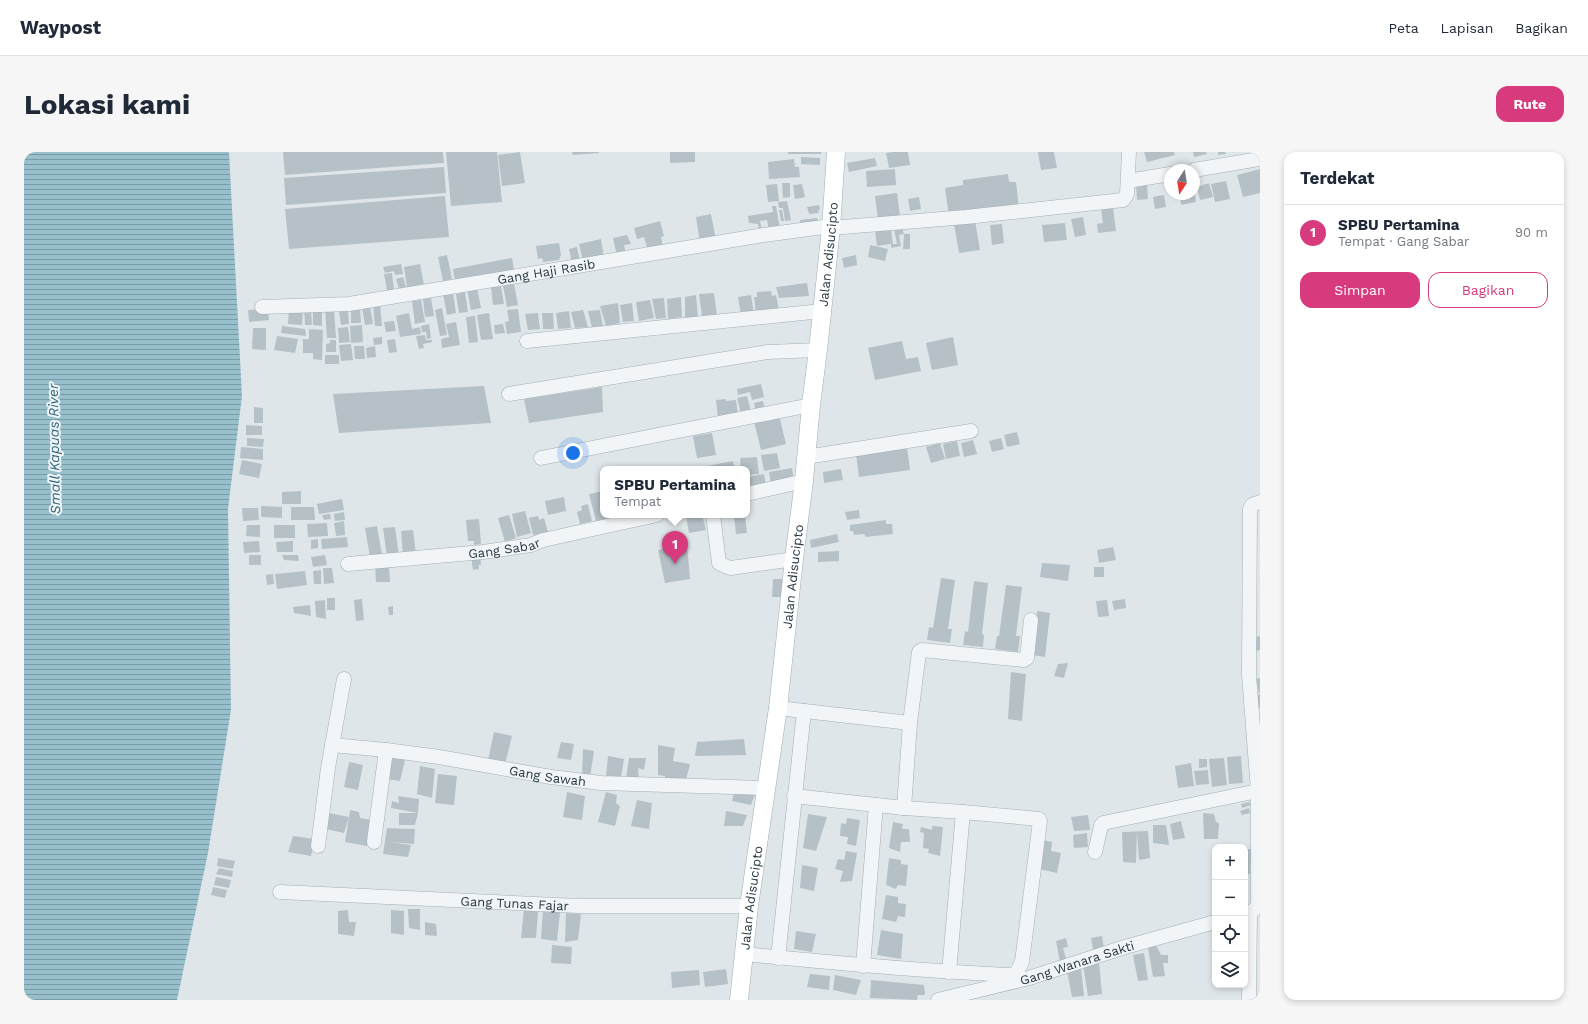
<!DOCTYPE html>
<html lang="id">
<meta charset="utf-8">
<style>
:root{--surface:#fff;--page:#f6f6f7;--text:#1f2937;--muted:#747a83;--line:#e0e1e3;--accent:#d73b7e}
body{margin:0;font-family:"Work Sans",sans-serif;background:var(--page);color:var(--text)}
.controls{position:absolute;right:12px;bottom:12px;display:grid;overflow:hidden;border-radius:8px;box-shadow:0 2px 6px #0003}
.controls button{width:36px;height:36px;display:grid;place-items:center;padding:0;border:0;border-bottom:1px solid var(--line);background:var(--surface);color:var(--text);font:20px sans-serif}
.compass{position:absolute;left:1140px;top:12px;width:36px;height:36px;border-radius:50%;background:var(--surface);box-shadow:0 2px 6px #0003;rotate:192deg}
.you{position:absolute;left:549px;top:301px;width:14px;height:14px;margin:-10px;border:3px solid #fff;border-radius:50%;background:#1a73e8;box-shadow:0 0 0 6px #1a73e833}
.badge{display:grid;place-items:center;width:26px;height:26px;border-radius:50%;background:var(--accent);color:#fff;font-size:13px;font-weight:700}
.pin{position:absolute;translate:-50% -33px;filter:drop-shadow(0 1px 2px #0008)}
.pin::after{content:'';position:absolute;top:21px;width:14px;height:12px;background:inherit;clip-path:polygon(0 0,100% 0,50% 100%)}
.popup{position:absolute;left:576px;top:314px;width:150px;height:52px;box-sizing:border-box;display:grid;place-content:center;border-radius:8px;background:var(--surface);filter:drop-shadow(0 1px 3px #0005);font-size:13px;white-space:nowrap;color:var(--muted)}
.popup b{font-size:15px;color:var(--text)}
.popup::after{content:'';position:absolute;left:50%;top:100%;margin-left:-8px;border:8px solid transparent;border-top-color:var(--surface)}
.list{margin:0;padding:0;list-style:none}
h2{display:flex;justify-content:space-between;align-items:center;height:52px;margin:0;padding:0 16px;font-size:17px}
h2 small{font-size:13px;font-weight:400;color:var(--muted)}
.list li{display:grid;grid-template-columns:26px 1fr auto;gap:12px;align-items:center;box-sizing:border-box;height:56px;padding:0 16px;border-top:1px solid var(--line)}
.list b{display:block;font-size:15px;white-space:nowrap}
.list p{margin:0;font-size:13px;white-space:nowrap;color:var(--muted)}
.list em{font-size:13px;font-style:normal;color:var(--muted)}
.actions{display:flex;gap:8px;padding:12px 16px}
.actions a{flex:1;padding:9px 0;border:1px solid var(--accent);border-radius:12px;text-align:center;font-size:14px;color:var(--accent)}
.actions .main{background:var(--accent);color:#fff}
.icon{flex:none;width:22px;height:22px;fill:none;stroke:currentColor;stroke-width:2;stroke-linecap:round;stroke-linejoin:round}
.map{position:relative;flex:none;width:1236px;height:848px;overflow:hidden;border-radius:12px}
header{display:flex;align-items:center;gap:24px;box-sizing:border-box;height:56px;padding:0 20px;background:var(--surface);border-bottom:1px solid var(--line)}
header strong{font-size:19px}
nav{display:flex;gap:22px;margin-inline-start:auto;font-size:14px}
.intro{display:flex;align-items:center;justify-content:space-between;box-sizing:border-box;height:96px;padding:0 24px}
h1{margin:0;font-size:28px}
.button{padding:10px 18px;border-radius:12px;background:var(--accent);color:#fff;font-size:14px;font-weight:700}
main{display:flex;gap:24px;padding:0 24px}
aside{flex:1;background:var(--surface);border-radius:12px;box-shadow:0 2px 6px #0003}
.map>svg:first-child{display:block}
.water{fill:url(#water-rules)}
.building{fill:#b6c1c7}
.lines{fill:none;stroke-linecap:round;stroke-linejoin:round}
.minor-casing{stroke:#a4aeb4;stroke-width:15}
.major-casing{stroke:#9eaeb6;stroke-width:19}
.minor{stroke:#f2f5f7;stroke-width:14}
.major{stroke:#fff;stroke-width:18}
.labels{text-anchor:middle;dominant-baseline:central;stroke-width:4;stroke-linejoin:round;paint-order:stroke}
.street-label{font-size:13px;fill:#273842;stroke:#eff4f7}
.water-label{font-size:14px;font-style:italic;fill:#2e6478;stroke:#eff4f7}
</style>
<header>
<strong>Waypost</strong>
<nav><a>Peta</a><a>Lapisan</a><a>Bagikan</a></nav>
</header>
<div class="intro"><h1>Lokasi kami</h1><a class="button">Rute</a></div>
<main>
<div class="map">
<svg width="1236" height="848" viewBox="0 0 1236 848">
<defs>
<pattern id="water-rules" width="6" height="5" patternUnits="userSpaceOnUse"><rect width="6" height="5" fill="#97bfcc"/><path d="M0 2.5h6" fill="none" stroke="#7b9ca7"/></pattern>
</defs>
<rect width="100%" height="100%" fill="#dfe6e9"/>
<!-- water -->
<path class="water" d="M0 0H205L218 244 204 357 207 558 184 701 153 848H0Z"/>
<!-- building -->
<path class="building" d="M259 0H419L420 11 261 23Z
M422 0H473L478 50 427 54Z
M496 0 501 31 478 34 474 3Z
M548 0H575V1L549 3Z
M646 0H671V10L646 11Z
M764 0H797V2H764Z
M869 0H884L886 13 865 16 862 1Z
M1014 0H1030L1033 16 1017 18Z
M1120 0H1150L1151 3 1123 10Z
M1169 0H1182L1183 2 1170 5Z
M1194 0H1201L1202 2 1194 3Z
M777 5 796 6V13L777 12Z
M851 6 853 14 825 20 823 11Z
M770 7 771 15H775L776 25 745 27 744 10Z
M420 15 422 41 262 53 260 26Z
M871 17 872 33 843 35 842 19Z
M1236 17V41L1219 45 1213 23Z
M984 22 985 30H992L995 56 925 64 921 36 939 33V28Z
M1202 29 1206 47 1191 50 1187 32Z
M758 31H766V45L759 46Z
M1185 31 1189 45 1176 48 1173 35Z
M753 32 755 49 744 50 742 33Z
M778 32 781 45 771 47 769 33Z
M1123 32 1124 47 1113 48 1112 33Z
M873 41 876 64 854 67 851 44Z
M1156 42H1171L1172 50 1157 53Z
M1140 43 1142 55 1131 57 1129 45Z
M421 44 425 85 265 97 261 57Z
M895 45 897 57 886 59 884 47Z
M763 49 767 68 761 69 759 56H755L754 50Z
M795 53 796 58H794L795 61 785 62 783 55Z
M748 54H752L756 77 745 79 743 68 736 69 738 79 735 80 734 72 725 71 724 64 749 60Z
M1089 56 1092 79 1074 81 1073 72 1079 71 1077 58Z
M755 58H758L760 69H757Z
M687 62 692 88 676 91 672 65Z
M1059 65 1062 83 1051 85 1047 67Z
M793 66 795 71 777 74 776 68Z
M636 69 640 84 637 85 639 95 624 99 620 85 613 87 610 76Z
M951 69 956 98 935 101 930 72Z
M1041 71 1043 88 1020 90 1018 73Z
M978 72 980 91 968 93 966 73Z
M878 75 880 82 875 83 877 94 867 96V92L853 94 851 79 867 77 869 92H873L870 77Z
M880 82H886V97H879Z
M603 83 607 92 600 93 602 103 593 104 589 86Z
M577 87 580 106 559 109 555 92Z
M535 91 537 103 535 108 519 110 518 106 514 107 512 94Z
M846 93 864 97 861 109 844 105Z
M553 95 556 109 548 111 545 97Z
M423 103 428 127 419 129 414 105Z
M832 103 833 113 820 116 818 106Z
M488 106 491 122 432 133 429 117Z
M377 112 379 122 371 123 370 119 361 121 359 115Z
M396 112 400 133 383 136 380 115Z
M368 121 370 138H363L360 122Z
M379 125 382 135 375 137 372 127Z
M783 131 785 144 755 146 752 135Z
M490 132 494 153 483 155 479 134Z
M477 134 480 152 469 153 467 135Z
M453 135 457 156 447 158 443 137Z
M747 139 748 144 752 143 755 158 732 162 730 145H733V140Z
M441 140 444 160 435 161 432 142Z
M429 141 432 161 423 163 419 142Z
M690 141 693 163 678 164 675 142Z
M672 143 674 165 661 166V145Z
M727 143 730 162 717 163 714 145Z
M657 145 658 165 644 167 643 147Z
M407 146 410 164 401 165 399 147Z
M640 146 642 166 632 167 628 147Z
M397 148 401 170 391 172 388 149Z
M626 148 630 166 615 169 612 150Z
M594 151 596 171 582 174 576 154Z
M608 151 610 169 599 170 596 153Z
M356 152 358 174H351L349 153Z
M346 154 349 172 341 173 338 155Z
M280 156 287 158 288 173H281Z
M289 156H298V174L289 173Z
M327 156H336L337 171H327Z
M418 156 423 183 416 184 411 158Z
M244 157 245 168 225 170 224 158Z
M265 157 279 158 278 173 264 172Z
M310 157 312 186H303L301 158Z
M494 157 497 180 483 182 481 170 485 169 483 158Z
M559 158 564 175 551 176 547 160Z
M576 158 579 175 568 176 564 159Z
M315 159H324L325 172 317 173Z
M545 159 547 176 534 177 532 161Z
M385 161 388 177 396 175 397 182 376 185 372 164Z
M465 161 469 187 457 188 453 163Z
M514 161 516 177 504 178 501 162Z
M518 161H529L530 177H519Z
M451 164 454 190 445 191 442 165Z
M370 169 372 179 362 180 360 170Z
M432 170 436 193 418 196 417 187 425 185 422 172Z
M405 172 407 186 403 187 402 180H398L397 174Z
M479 172 481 181 471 182 470 173Z
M338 173 339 190 327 191 326 174Z
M258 174 281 177 282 184 257 181Z
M324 175 326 190 315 191 314 176Z
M229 176H242V198L228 197Z
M285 177 299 178 298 208 289 207V201H279V187H285Z
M401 183 402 188H408V190L399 192 400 196 395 197 392 184Z
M253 184 274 187 271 201 250 198Z
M358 185V192L350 193 349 186Z
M929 185 934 213 908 218 902 191Z
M371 187 373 200 365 201 363 188Z
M306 188H312V200H302V192L306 191Z
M878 189 882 207 894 205 897 219 851 228 844 196Z
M327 192 329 208 317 209 315 193Z
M330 194H340L341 207H331Z
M351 194 352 205 343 206 342 196Z
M301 203H315V212H301Z
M737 232 740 245 728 248 726 240 714 243 713 237Z
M460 234 467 271 315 281 309 242Z
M578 235 579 260 505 271 500 247Z
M723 244 727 260 717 262 713 246Z
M702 247V249L712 248 714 263 694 265 692 248Z
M739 249 741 258 732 260 730 251Z
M230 255 239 256V271H230Z
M755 263 762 292 737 298 730 270Z
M222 273 238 274V283H222Z
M993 280 996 292 983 295 980 283Z
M688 281 692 303 673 306 669 284Z
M223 286 240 287 239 295 223 294Z
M977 286 980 297 968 300 965 289Z
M949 288 953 302 940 305 937 291Z
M933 289 936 304 922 307 919 292Z
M916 291 921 307 907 311 902 295Z
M217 295 239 297V308L216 306Z
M883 295 886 318 835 325 832 302Z
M753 301 756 316 740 319 737 303Z
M733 305 735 322 723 323V317H717L716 306Z
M218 308 238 312 235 326 215 322Z
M709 309 711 317H678V315Z
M768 316 770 329 747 332 745 320Z
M817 317 819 328 800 331 799 320Z
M740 322 742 334 723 337V325Z
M277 339V352H258V340Z
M579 339V363H588L589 365 572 369 565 342Z
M540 345 542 359 524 363 521 349Z
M318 347 320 358 295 362 293 352Z
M564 352 568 369 556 372 553 360 558 358 557 354Z
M237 354 258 355V366L237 365Z
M267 355H290L291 368H267Z
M218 356H234L235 368 219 369Z
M835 358 836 366 823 368 821 360Z
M501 359 507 381 493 385 488 362Z
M320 360 321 368 311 369 310 362Z
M306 362 307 367 300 368 298 363Z
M485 363 492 386 481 390 474 366Z
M665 363H678L682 378 665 381 662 364Z
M710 363H721L723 381 712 382Z
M514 364 515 368 520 366 524 380 509 383 505 366Z
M455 367 457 392 450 393V389H444L442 368Z
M862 368V372H868L869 382 842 385 840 382 830 383 829 379H826V373Z
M320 369 321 383 312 384 310 371Z
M303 371 304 384 284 385 283 372Z
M223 373H236V385L222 384Z
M250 373H271V386H250Z
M353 374 358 403 346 405 341 376Z
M371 375 375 404 363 405 359 376Z
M389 378 392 402 379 403 377 379Z
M813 382 815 390 787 396 786 388Z
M323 385 324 395 298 397 297 387Z
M294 387V396L287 397V388Z
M235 389 236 400 220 401 219 390Z
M269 389V400H253L252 390Z
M663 392 666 427 641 431 634 398Z
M1089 395 1092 408 1075 411 1073 398Z
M815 399V409L794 410V400Z
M456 402 457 413H455V417L449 418 447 404Z
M225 403H237V413H225Z
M258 403H274L275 409 260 408Z
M301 403 303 413 289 415 287 405Z
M1018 411 1046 413 1044 429 1016 425Z
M351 413H365L366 430H352Z
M1070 415H1080V425H1070Z
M299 416H308L310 431 300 432Z
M297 418V432H290L289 419Z
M281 419 283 433 253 437 251 422Z
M249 422 250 432 243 433 242 423Z
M917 426 931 428 924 477H928L926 491 903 488 905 475 909 476Z
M749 427H761V445H748Z
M950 429 964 431 958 482 960 483 959 495 939 493 941 479 944 480Z
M982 433 998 435 992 484H996L994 500 971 497 973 484H975Z
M303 446H311V458H303Z
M338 447 340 468 332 469 330 448Z
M1101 447 1102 456 1090 458 1088 449Z
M301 448 302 467 292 465 291 449Z
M1083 448 1085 464 1074 465 1072 449Z
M286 453 287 464 270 461 269 455Z
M369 454V463H365L364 455Z
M1013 459 1026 461 1021 505 1008 503Z
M1236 484V498L1231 499 1229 486Z
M1044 511 1040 526 1030 524 1034 512Z
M987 520 1002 522 998 569 984 567Z
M1236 526V541H1235L1232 527Z
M1236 542V556H1234L1231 543Z
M470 580 488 584 481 612 464 608Z
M720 587 722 603 671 604 673 590Z
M537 590 550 592 547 608 533 606Z
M634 593 651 596 649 609 666 612 662 628H641V624L634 623Z
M559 597 570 599 566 625 558 624Z
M584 604 600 607 597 626 582 625Z
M1217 604 1219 631 1205 632 1203 605Z
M365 605 381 608 376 629 362 627Z
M605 606H622L620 618 614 616 615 627H602Z
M1200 606 1203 633 1188 635 1185 607Z
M1175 607H1183V615L1175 616Z
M325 610 339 613 334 638 320 635Z
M1167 611 1170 634 1154 636 1151 614Z
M396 614 411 617 408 646 393 642Z
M1184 618 1185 632 1172 633 1170 619Z
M414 622 433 624 430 653 411 651Z
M543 640 561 644 558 668 539 665Z
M582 640 593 643 592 651 596 654 591 674 574 670Z
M710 641 731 642 727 653 708 649Z
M374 644 395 647 394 661 367 656 368 649 375 651Z
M613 648 628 651 625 677 607 674Z
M1225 650 1227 653 1218 656 1217 652Z
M1225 656 1226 661 1218 663 1216 659Z
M326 658 335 660 336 666 348 668 343 694 321 690 325 665 320 681 302 677 305 661 325 665Z
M702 659 723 663 719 674H700Z
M375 661H394L391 673H375Z
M1179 661 1190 662 1192 670 1195 671 1194 687H1180Z
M784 662 803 665 792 699 779 696Z
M1064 663 1066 678 1050 679 1047 665Z
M823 666 836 668 832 694 823 692 824 685 816 684 817 671 822 672Z
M1157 669 1161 686 1149 688 1146 672Z
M869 670 879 672 878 677H885L886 690H877L876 700 865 696Z
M1129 673H1142L1145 693 1129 691Z
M908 674 919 675 916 704 904 701 905 697 899 696 900 681 896 680 897 675 908 678Z
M363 676 391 677 390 692 365 690 387 693 384 705 359 702Z
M1124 679 1126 706 1115 708 1113 680 1112 711 1099 710 1098 680Z
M1063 681 1064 695 1050 696 1049 683Z
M269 684 291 687 287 704 264 700Z
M1019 688 1028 690 1027 699 1037 701 1033 721 1015 717Z
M1221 697H1227L1226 722 1221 723Z
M822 699 833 701 828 729 816 730 819 719 811 717 814 707 820 708Z
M194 706 211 709 209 717 193 714Z
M865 706 877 708V712L884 713 882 734 874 733 872 737 862 733Z
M778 713 794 716 790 739 776 736Z
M195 716 209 719 208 725 192 722Z
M192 725 207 728 205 736 190 733Z
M189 735 203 738 201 746 187 743Z
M862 743 874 745V751L882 752 881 765 874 764 872 770 858 767Z
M384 757H396V778L385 776Z
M500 757 514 760 512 786H497Z
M324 758 325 770H332L330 784 314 782V759Z
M367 758 380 759V783L367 781Z
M519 758 536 760 533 789 517 787Z
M542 761 557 762 554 788 541 790Z
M401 770 412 772 413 784 401 783Z
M857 778 879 782 877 807 853 803Z
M772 779 792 782 788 800 770 797Z
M1078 784 1080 796 1069 798 1067 786Z
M1042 786 1044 795 1039 796 1043 810H1036L1032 789Z
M528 793 548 795 547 812 527 811Z
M1132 793 1137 803H1144V811H1139L1141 824 1129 825 1124 796Z
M1120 801 1124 828 1114 829 1109 803Z
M1075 810 1078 842 1064 844 1059 813Z
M1057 816 1060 844 1048 845 1043 819Z
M702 817 704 832 681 835 679 820Z
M675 818 676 833 648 836 647 820Z
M786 822 806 824 805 838 783 835Z
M811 823 837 828 832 843 809 838Z
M847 828 900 833 901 843H894L893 848 846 846Z"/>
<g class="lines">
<!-- minor casing -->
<g class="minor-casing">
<g id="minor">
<path d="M1170 18 1236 7"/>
<path d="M1104 29 1146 22"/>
<path d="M807 76 942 65 1099 48 1103 42 1105 0"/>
<path id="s1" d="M238 155 325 152 740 83 807 74"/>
<path d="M503 189 798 159"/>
<path d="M485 242 744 200 794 198"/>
<path d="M782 305 947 279"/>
<path d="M517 306 787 253"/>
<path d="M723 342 780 329"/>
<path d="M689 363 695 411 703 415 707 416 770 407"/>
<path id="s2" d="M324 412 459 400 507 393 519 388 633 363"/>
<path d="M754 556 886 571"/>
<path id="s3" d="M308 593 362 598 415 605 527 625 577 631 742 636"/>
<path d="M880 656 886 571 895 500 898 498 1000 508 1003 506 1007 468"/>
<path d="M350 690 362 598"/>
<path d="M294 694 304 616 320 527"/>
<path d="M1071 700 1077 674 1079 671 1234 639"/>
<path id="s4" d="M256 740 555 754H725"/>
<path d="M1234 752V639L1225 523 1226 357 1228 353 1236 350"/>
<path d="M720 802C808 811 896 819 985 823L992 822 998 810 1016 669 1015 667 939 660 880 656 770 644"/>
<path d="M754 806 780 559"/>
<path d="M839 814 852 653"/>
<path d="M925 820 939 660"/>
<path id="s5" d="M914 848 1005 826 1101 795 1191 770"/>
<path d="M1225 848 1226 761 1236 752"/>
</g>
</g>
<!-- major casing -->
<g class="major-casing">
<g id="major">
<path id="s6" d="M715 848 725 754 754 556 770 407 780 329 787 253 794 198 807 76 812 0"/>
</g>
</g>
<!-- minor -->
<use href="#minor" class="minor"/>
<!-- major -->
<use href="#major" class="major"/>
</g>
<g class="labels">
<!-- street labels -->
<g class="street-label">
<text stroke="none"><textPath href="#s6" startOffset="751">Jalan Adisucipto</textPath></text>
<text stroke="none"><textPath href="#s1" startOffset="287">Gang Haji Rasib</textPath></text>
<text stroke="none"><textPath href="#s2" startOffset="157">Gang Sabar</textPath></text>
<text stroke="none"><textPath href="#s6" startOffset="427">Jalan Adisucipto</textPath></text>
<text stroke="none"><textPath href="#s3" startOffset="218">Gang Sawah</textPath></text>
<text stroke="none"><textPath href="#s6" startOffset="103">Jalan Adisucipto</textPath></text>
<text stroke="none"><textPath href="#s4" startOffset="235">Gang Tunas Fajar</textPath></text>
<text stroke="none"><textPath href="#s5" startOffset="144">Gang Wanara Sakti</textPath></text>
</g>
<!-- water labels -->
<g class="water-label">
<text transform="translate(30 297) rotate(-91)">Small Kapuas River</text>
</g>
</g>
</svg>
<div class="controls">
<button>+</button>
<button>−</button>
<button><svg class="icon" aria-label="locate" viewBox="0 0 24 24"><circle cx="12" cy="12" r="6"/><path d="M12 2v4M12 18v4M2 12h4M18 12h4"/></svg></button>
<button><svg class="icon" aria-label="layers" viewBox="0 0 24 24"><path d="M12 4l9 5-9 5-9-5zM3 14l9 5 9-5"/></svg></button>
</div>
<svg class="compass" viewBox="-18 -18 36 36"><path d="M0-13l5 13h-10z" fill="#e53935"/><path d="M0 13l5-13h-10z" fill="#747a83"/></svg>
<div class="you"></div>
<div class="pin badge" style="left:651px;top:412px">1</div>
<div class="popup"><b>SPBU Pertamina</b>Tempat</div>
</div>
<aside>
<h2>Terdekat<small></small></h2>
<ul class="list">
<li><span class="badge">1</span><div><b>SPBU Pertamina</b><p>Tempat · Gang Sabar</p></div><em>90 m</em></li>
</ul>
<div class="actions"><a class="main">Simpan</a><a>Bagikan</a></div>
</aside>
</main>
